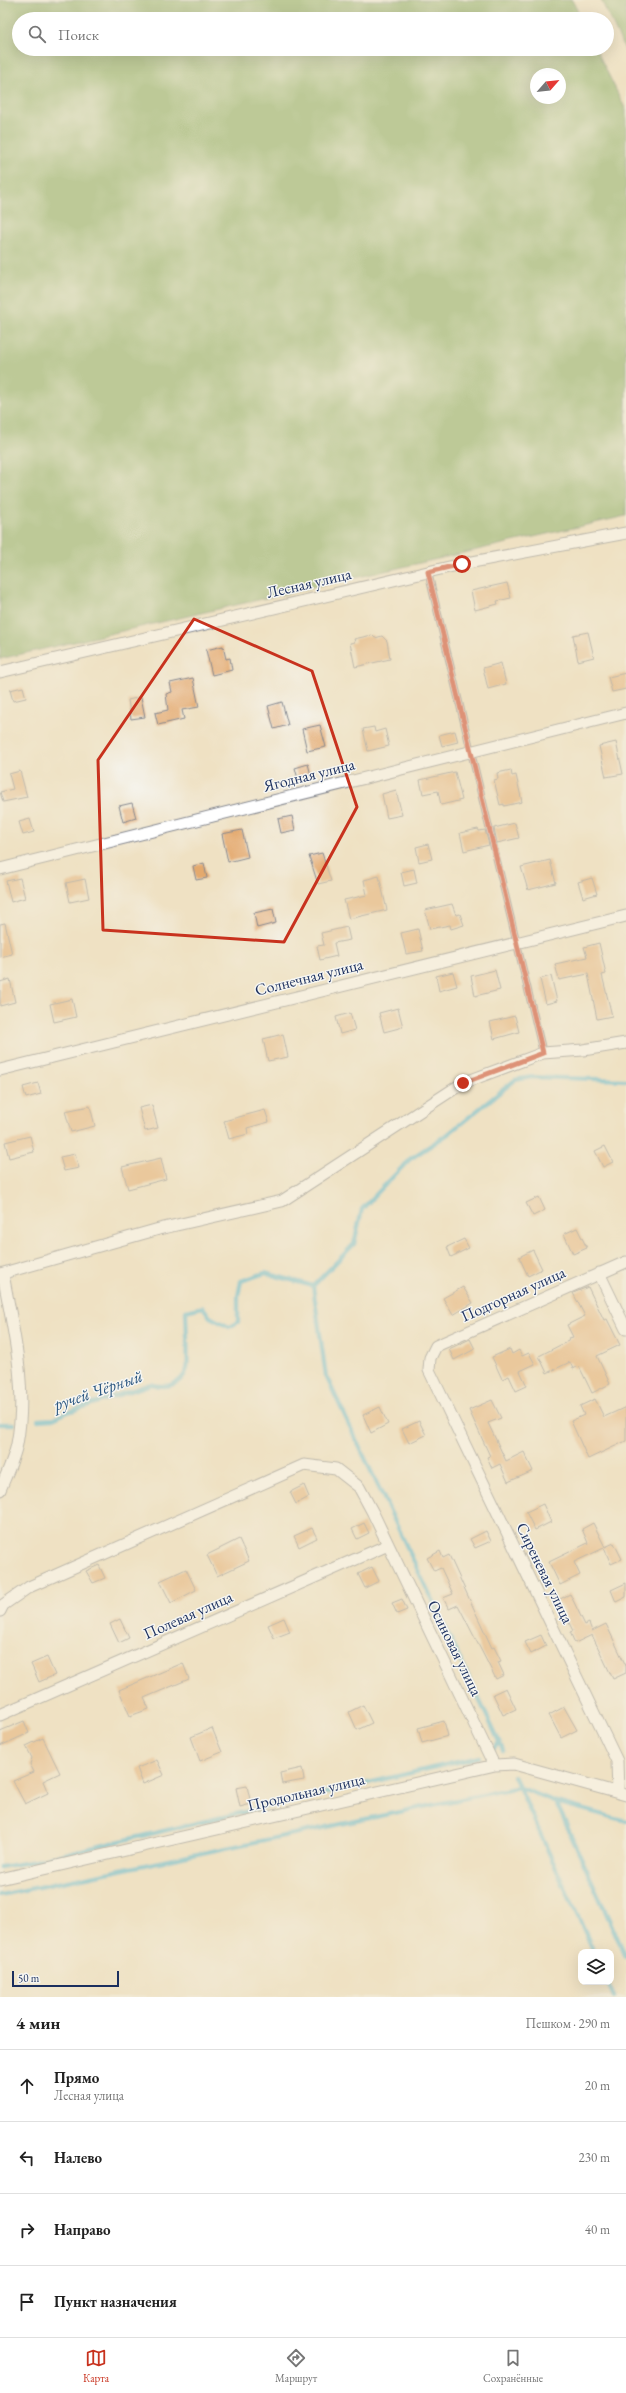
<!DOCTYPE html>
<html lang="ru">
<meta charset="utf-8">
<style>
:root{--surface:#fff;--page:#f2f2f2;--text:#222;--muted:#767676;--line:#e0e0e0;--accent:#c8321e}
body{margin:0;font-family:"EB Garamond",serif;background:var(--page);color:var(--text)}
.controls{position:absolute;right:12px;bottom:12px;display:grid;overflow:hidden;border-radius:8px;box-shadow:0 4px 16px #0002}
.controls button{width:36px;height:36px;display:grid;place-items:center;padding:0;border:0;border-bottom:1px solid var(--line);background:var(--surface);color:var(--text);font:20px sans-serif}
.compass{position:absolute;left:530px;top:68px;width:36px;height:36px;border-radius:50%;background:var(--surface);box-shadow:0 4px 16px #0002;rotate:62deg}
.scale{position:absolute;left:12px;bottom:10px;width:107px;box-sizing:border-box;padding-left:4px;border:2px solid #1b2f5e;border-top:0;font-size:11px;line-height:14px;white-space:nowrap;color:#1b2f5e;-webkit-text-stroke:3px #f6f6f2;paint-order:stroke}
.stop{position:absolute;width:12px;height:12px;margin:-9px;border:3px solid #c8321e;border-radius:50%;background:#fff}
.stop.end{background:#c8321e;border-color:#fff;box-shadow:0 1px 4px #0008}
.list{margin:0;padding:0;list-style:none}
h2{display:flex;justify-content:space-between;align-items:center;height:52px;margin:0;padding:0 16px;font-size:17px}
h2 small{font-size:13px;font-weight:400;color:var(--muted)}
.list li{display:grid;grid-template-columns:26px 1fr auto;gap:12px;align-items:center;box-sizing:border-box;height:72px;padding:0 16px;border-top:1px solid var(--line)}
.list b{display:block;font-size:15px;white-space:nowrap}
.list p{margin:0;font-size:13px;white-space:nowrap;color:var(--muted)}
.list em{font-size:13px;font-style:normal;color:var(--muted)}
.icon{flex:none;width:22px;height:22px;fill:none;stroke:currentColor;stroke-width:2;stroke-linecap:round;stroke-linejoin:round}
.map{position:relative;flex:none;width:626px;height:1997px;overflow:hidden}
.search{position:absolute;background:var(--surface);box-shadow:0 4px 16px #0002;left:12px;right:12px;top:12px;height:44px;display:flex;align-items:center;gap:10px;box-sizing:border-box;padding:0 14px;border-radius:22px;color:var(--muted);font-size:15px}
.sheet{height:340px;background:var(--surface)}
nav{display:flex;justify-content:space-around;align-items:center;box-sizing:border-box;height:56px;border-top:1px solid var(--line);background:var(--surface);font-size:11px;color:var(--muted)}
nav a{display:grid;justify-items:center;gap:2px}
nav .on{color:var(--accent)}
.map>svg:first-child{display:block}
.forest{fill:#80ab62;stroke:#4e6d60;fill-rule:evenodd}
.lines{fill:none;stroke-linecap:round;stroke-linejoin:round}
.stream{stroke:#58b8d6;stroke-width:4.5}
.building{fill:#e4a96d}
.service-casing{stroke:#858890;stroke-width:8}
.minor-casing{stroke:#858890;stroke-width:13}
.service{stroke:#fff;stroke-width:5.5}
.minor{stroke:#fff;stroke-width:11}
.route{stroke:#c8321e;stroke-width:5}
.marked{fill:none;stroke:#c8321e;stroke-width:3;stroke-linejoin:round}
.labels{text-anchor:middle;dominant-baseline:central;stroke-width:3;stroke-linejoin:round;paint-order:stroke}
.street-label{font-size:16px;fill:#1b2f5e;stroke:#f6f6f2}
.water-label{font-size:17px;font-style:italic;fill:#2d5882;stroke:#f6f6f2}
</style>
<div class="map">
<svg width="626" height="1997" viewBox="0 0 626 1997">
<rect width="100%" height="100%" fill="#f6f6f2"/>
<filter id="ink" filterUnits="userSpaceOnUse"><feTurbulence type="fractalNoise" baseFrequency=".025" numOctaves="2"/><feDisplacementMap in="SourceGraphic" scale="8" xChannelSelector="R" yChannelSelector="G"/><feConvolveMatrix kernelMatrix="1 2 1 2 8 2 1 2 1" color-interpolation-filters="sRGB"/></filter>
<filter id="wash" filterUnits="userSpaceOnUse"><feTurbulence type="fractalNoise" baseFrequency=".012" numOctaves="4" result="noise"/><feDisplacementMap in="SourceGraphic" scale="16" xChannelSelector="R" yChannelSelector="G"/><feGaussianBlur stdDeviation="0.9" result="paint"/><feColorMatrix in="noise" values="0 0 0 0 0 0 0 0 0 0 0 0 0 0 0 0 0 1.4 0 .05"/><feComposite in="paint" operator="in"/></filter>
<g filter="url(#wash)">
<rect width="100%" height="100%" fill="#efe1c3"/>
<!-- forest -->
<path class="forest" d="M0 0H572L582 19H19V49H596L626 110V516L0 659ZM536 74H560V98H536Z
M601 0H626V52Z"/>
<g class="lines">
<!-- stream -->
<path class="stream" d="M313 1286 326 1376 503 1750
M38 1420 53 1419 68 1412 151 1384C165 1389 182 1385 187 1369 189 1360 186 1324 186 1311L203 1307 210 1317 229 1327 238 1322V1296L241 1281 265 1273 313 1286 354 1244 362 1209 410 1159 448 1134 515 1080 532 1077 626 1080
M0 1424H14
M494 1748 500 1742
M514 1776 594 1952
M626 1821 556 1802 626 1957
M0 1867 35 1861 479 1757
M0 1895 519 1787 556 1802
M607 1982 614 1997"/>
</g>
<g id="blocks">
<!-- building -->
<path class="building" d="M507 583 511 598 497 601 498 604 475 610 471 591Z
M588 632 594 657 578 661 573 635Z
M372 635 375 638 382 636 387 641 390 659 355 667 350 643 355 642 354 639Z
M223 646 226 659 230 658 232 670 212 675 206 650Z
M501 663 506 684 488 689 483 668Z
M626 673V689L612 692 608 677Z
M193 678 199 707 182 710 184 719 158 725 155 713 168 710 166 694 172 692 170 683Z
M23 687 26 698 13 701 10 690Z
M141 697 145 717 131 719 128 700Z
M282 702 288 725 274 729 268 706Z
M320 725 326 747 307 751 302 729Z
M374 727 375 732 385 729 389 746 368 751 363 729Z
M455 731 458 742 442 746 439 735Z
M616 742 623 774 606 777 599 746Z
M308 764 311 775 298 779 295 768Z
M511 770 512 776 516 775 522 802 504 806V804L500 805 494 780 498 779 497 773Z
M20 771 27 797 3 802 0 792 13 789 9 774Z
M455 772 462 800 441 805 438 791 423 794 420 780Z
M396 790 402 815 387 818 382 794Z
M132 803 136 818 123 822 119 806Z
M292 816 295 830 281 833 278 819Z
M30 819 34 832 23 835 19 822Z
M515 823 519 838 497 843 494 828Z
M478 829 479 831 485 830 489 845 464 851 460 833Z
M242 830 248 857 228 862 222 834Z
M428 844 432 859 419 862 416 847Z
M322 853 331 881 318 884 309 856Z
M550 860 556 883 528 890 521 867Z
M204 863 207 878 196 880 193 866Z
M414 869 417 883 404 886 401 872Z
M379 876 387 910 349 919 344 900 367 895 364 880Z
M20 878 25 898 11 902 6 881Z
M592 878 597 894 583 898 578 882Z
M85 879 89 898 70 902 66 883Z
M452 904 456 915 460 914 464 925 451 929 450 925 430 929 425 910Z
M273 909 276 923 257 928 254 913Z
M5 923 12 954 0 957V924Z
M347 927 350 940 334 943 337 956 320 960 317 946 324 945 321 933Z
M418 929 423 951 406 954 401 933Z
M599 943 606 974 602 975 612 1016 597 1019 588 974 559 980 555 964 587 957 584 947Z
M495 970 500 990 475 996 471 976Z
M453 972 457 986 439 991 436 976Z
M551 976 557 1001 546 1004 540 979Z
M10 979 15 1002 0 1006V982Z
M72 999 76 1017 54 1022 50 1004Z
M398 1008 403 1027 384 1032 379 1013Z
M350 1013 355 1030 340 1034 336 1017Z
M515 1016 519 1032 494 1039 490 1022Z
M283 1034 288 1057 268 1061 263 1039Z
M38 1083 41 1094 26 1098 23 1087Z
M152 1105 158 1128 145 1131 139 1108Z
M90 1106 95 1126 71 1132 65 1111Z
M265 1110 269 1122 247 1128 248 1134 229 1139 224 1121Z
M30 1136 34 1152 9 1158 5 1142Z
M605 1146 613 1162 603 1167 595 1151Z
M75 1154 79 1168 64 1171 60 1157Z
M161 1158 166 1179 128 1189 122 1167Z
M539 1197 545 1210 533 1216 526 1203Z
M577 1228 587 1248 573 1254 564 1234Z
M464 1239 469 1248 451 1257 447 1247Z
M533 1250 542 1269 528 1276 519 1257Z
M463 1287 473 1303 453 1315 443 1298Z
M588 1287 604 1320 607 1319 620 1345 597 1356 610 1384 592 1393 579 1366 573 1369 570 1362 547 1373 539 1356 570 1340 569 1338 573 1337 567 1325 585 1316 573 1293Z
M470 1339 475 1349 454 1360 449 1349Z
M510 1349 512 1354 519 1350 522 1356 529 1353 535 1364 520 1371 527 1386 516 1391 509 1376 502 1379 492 1357Z
M595 1399 604 1417 626 1407V1441L588 1459 571 1421 584 1415 580 1406Z
M492 1400 501 1418 488 1423 506 1461 524 1452 533 1471 508 1482 500 1464 492 1468 487 1457 490 1456 469 1410Z
M380 1407 388 1424 371 1433 363 1415Z
M419 1421 426 1435 409 1443 402 1429Z
M304 1485 309 1497 296 1504 290 1492Z
M543 1504 551 1522 535 1530 526 1512Z
M364 1523 369 1533 357 1539 352 1529Z
M593 1523 605 1547 614 1543 622 1559 611 1564 604 1548 574 1562 580 1575 560 1585 549 1562 588 1543 582 1529Z
M312 1528 317 1538 299 1547 294 1536Z
M486 1531 491 1541 475 1548 470 1539Z
M239 1539 249 1561 217 1576 207 1555Z
M440 1551 443 1558 449 1555 492 1648 494 1647 501 1661 498 1662 504 1675 496 1679 458 1605 449 1609 443 1598 453 1594 441 1568 434 1571 427 1558Z
M99 1565 105 1578 93 1583 86 1571Z
M372 1567 379 1581 365 1588 358 1574Z
M186 1569 196 1590 171 1603 160 1581Z
M626 1583V1597L616 1602 611 1590Z
M570 1594 585 1625 589 1623 592 1631 606 1624 626 1666V1673L613 1679 592 1635 575 1643 570 1632 573 1631 558 1600Z
M402 1599 407 1610 397 1614 392 1603Z
M284 1618 290 1632 274 1638 268 1625Z
M120 1619 129 1638 119 1643 110 1624Z
M541 1635 546 1646 531 1654 525 1642Z
M47 1657 55 1675 39 1682 31 1664Z
M183 1663 189 1679 144 1698 149 1709 130 1716 119 1690Z
M506 1688 516 1709 503 1715 493 1694Z
M363 1705 372 1723 357 1730 349 1712Z
M564 1707 577 1730 561 1738 549 1715Z
M24 1721 29 1733 0 1746V1731Z
M444 1721 448 1736 422 1743 418 1728Z
M212 1728 222 1752 200 1761 191 1737Z
M43 1738 60 1773 43 1781 48 1793 25 1804 13 1781 34 1772 30 1764 32 1758 26 1746Z
M157 1760 164 1775 143 1784 137 1768Z
M302 1768 304 1780 282 1784 280 1773Z
M247 1786 251 1804 240 1807 236 1788Z"/>
</g>
</g>
<g filter="url(#ink)">
<use href="#blocks" fill-opacity="0" stroke="#858890" stroke-width="1"/>
<g class="lines">
<!-- service casing -->
<g class="service-casing">
<path id="service" d="M428 572 543 1053"/>
</g>
<!-- minor casing -->
<g class="minor-casing">
<path id="minor" d="M0 672 462 564 626 533
M0 869 626 713
M0 1070 626 916
M599 1273 626 1329
M0 1274 159 1229 282 1201 463 1083 543 1053 583 1050 626 1043
M0 1490C6 1475 14 1459 17 1444 28 1387 13 1330 3 1274
M0 1611 3 1605 29 1587 304 1465 336 1469 359 1487 373 1513 494 1765
M0 1715 388 1545
M618 1793 617 1761 429 1370 430 1358 436 1346 626 1262
M0 1879 495 1765 514 1764 626 1795"/>
</g>
<!-- service -->
<use href="#service" class="service"/>
<!-- minor -->
<use href="#minor" class="minor"/>
</g>
</g>
<g class="lines" filter="url(#ink)">
<!-- route -->
<path class="route" d="M462 564 428 572 543 1053 463 1083"/>
</g>
<!-- marked area -->
<path d="M0 0H626V1997H0ZM194 619 312 671 357 807 284 942 103 930 98 760Z" fill="#efe1c3" fill-opacity=".55" fill-rule="evenodd"/>
<path class="marked" d="M194 619 312 671 357 807 284 942 103 930 98 760Z"/>
<g class="labels">
<!-- street labels -->
<g class="street-label">
<text transform="translate(309 583) rotate(-13)">Лесная улица</text>
<text transform="translate(309 775) rotate(-14)">Ягодная улица</text>
<text transform="translate(309 977) rotate(-14)">Солнечная улица</text>
<text transform="translate(513 1294) rotate(-24)">Подгорная улица</text>
<text transform="translate(545 1573) rotate(64)">Сиреневая улица</text>
<text transform="translate(188 1615) rotate(-24)">Полевая улица</text>
<text transform="translate(455 1648) rotate(64)">Осиновая улица</text>
<text transform="translate(306 1792) rotate(-13)">Продольная улица</text>
</g>
<!-- water labels -->
<g class="water-label">
<text transform="translate(98 1390) rotate(-19)">ручей Чёрный</text>
</g>
</g>
</svg>
<div class="controls">
<button><svg class="icon" aria-label="layers" viewBox="0 0 24 24"><path d="M12 4l9 5-9 5-9-5zM3 14l9 5 9-5"/></svg></button>
</div>
<svg class="compass" viewBox="-18 -18 36 36"><path d="M0-13l5 13h-10z" fill="#e53935"/><path d="M0 13l5-13h-10z" fill="#767676"/></svg>
<div class="scale">50 m</div>
<div class="stop" style="left:462px;top:564px"></div>
<div class="stop end" style="left:463px;top:1083px"></div>
<div class="search"><svg class="icon" aria-label="search" viewBox="0 0 24 24"><circle cx="10" cy="10" r="6"/><path d="M15 15l6 6"/></svg>Поиск</div>
</div>
<section class="sheet">
<h2>4 мин<small>Пешком · 290 m</small></h2>
<ul class="list">
<li><svg class="icon" aria-label="ahead" viewBox="0 0 24 24"><path d="M12 20V5M6 11l6-6 6 6"/></svg><div><b>Прямо</b><p>Лесная улица</p></div><em>20 m</em></li>
<li><svg class="icon" aria-label="left" viewBox="0 0 24 24"><path d="M17 20v-9H6M10 6l-5 5 5 5"/></svg><div><b>Налево</b></div><em>230 m</em></li>
<li><svg class="icon" aria-label="right" viewBox="0 0 24 24"><path d="M7 20v-9h11M14 6l5 5-5 5"/></svg><div><b>Направо</b></div><em>40 m</em></li>
<li><svg class="icon" aria-label="arrive" viewBox="0 0 24 24"><path d="M6 21V4h12l-3 4 3 4H6"/></svg><div><b>Пункт назначения</b></div></li>
</ul>
</section>
<nav>
<a class="on"><svg class="icon" aria-label="map" viewBox="0 0 24 24"><path d="M3 6l6-2 6 2 6-2v14l-6 2-6-2-6 2zM9 4v14M15 6v14"/></svg>Карта</a>
<a><svg class="icon" aria-label="directions" viewBox="0 0 24 24"><path d="M12 3l9 9-9 9-9-9zM9 14v-3h6M13 9l2 2-2 2"/></svg>Маршрут</a>
<a><svg class="icon" aria-label="saved" viewBox="0 0 24 24"><path d="M7 4h10v16l-5-4-5 4z"/></svg>Сохранённые</a>
</nav>
